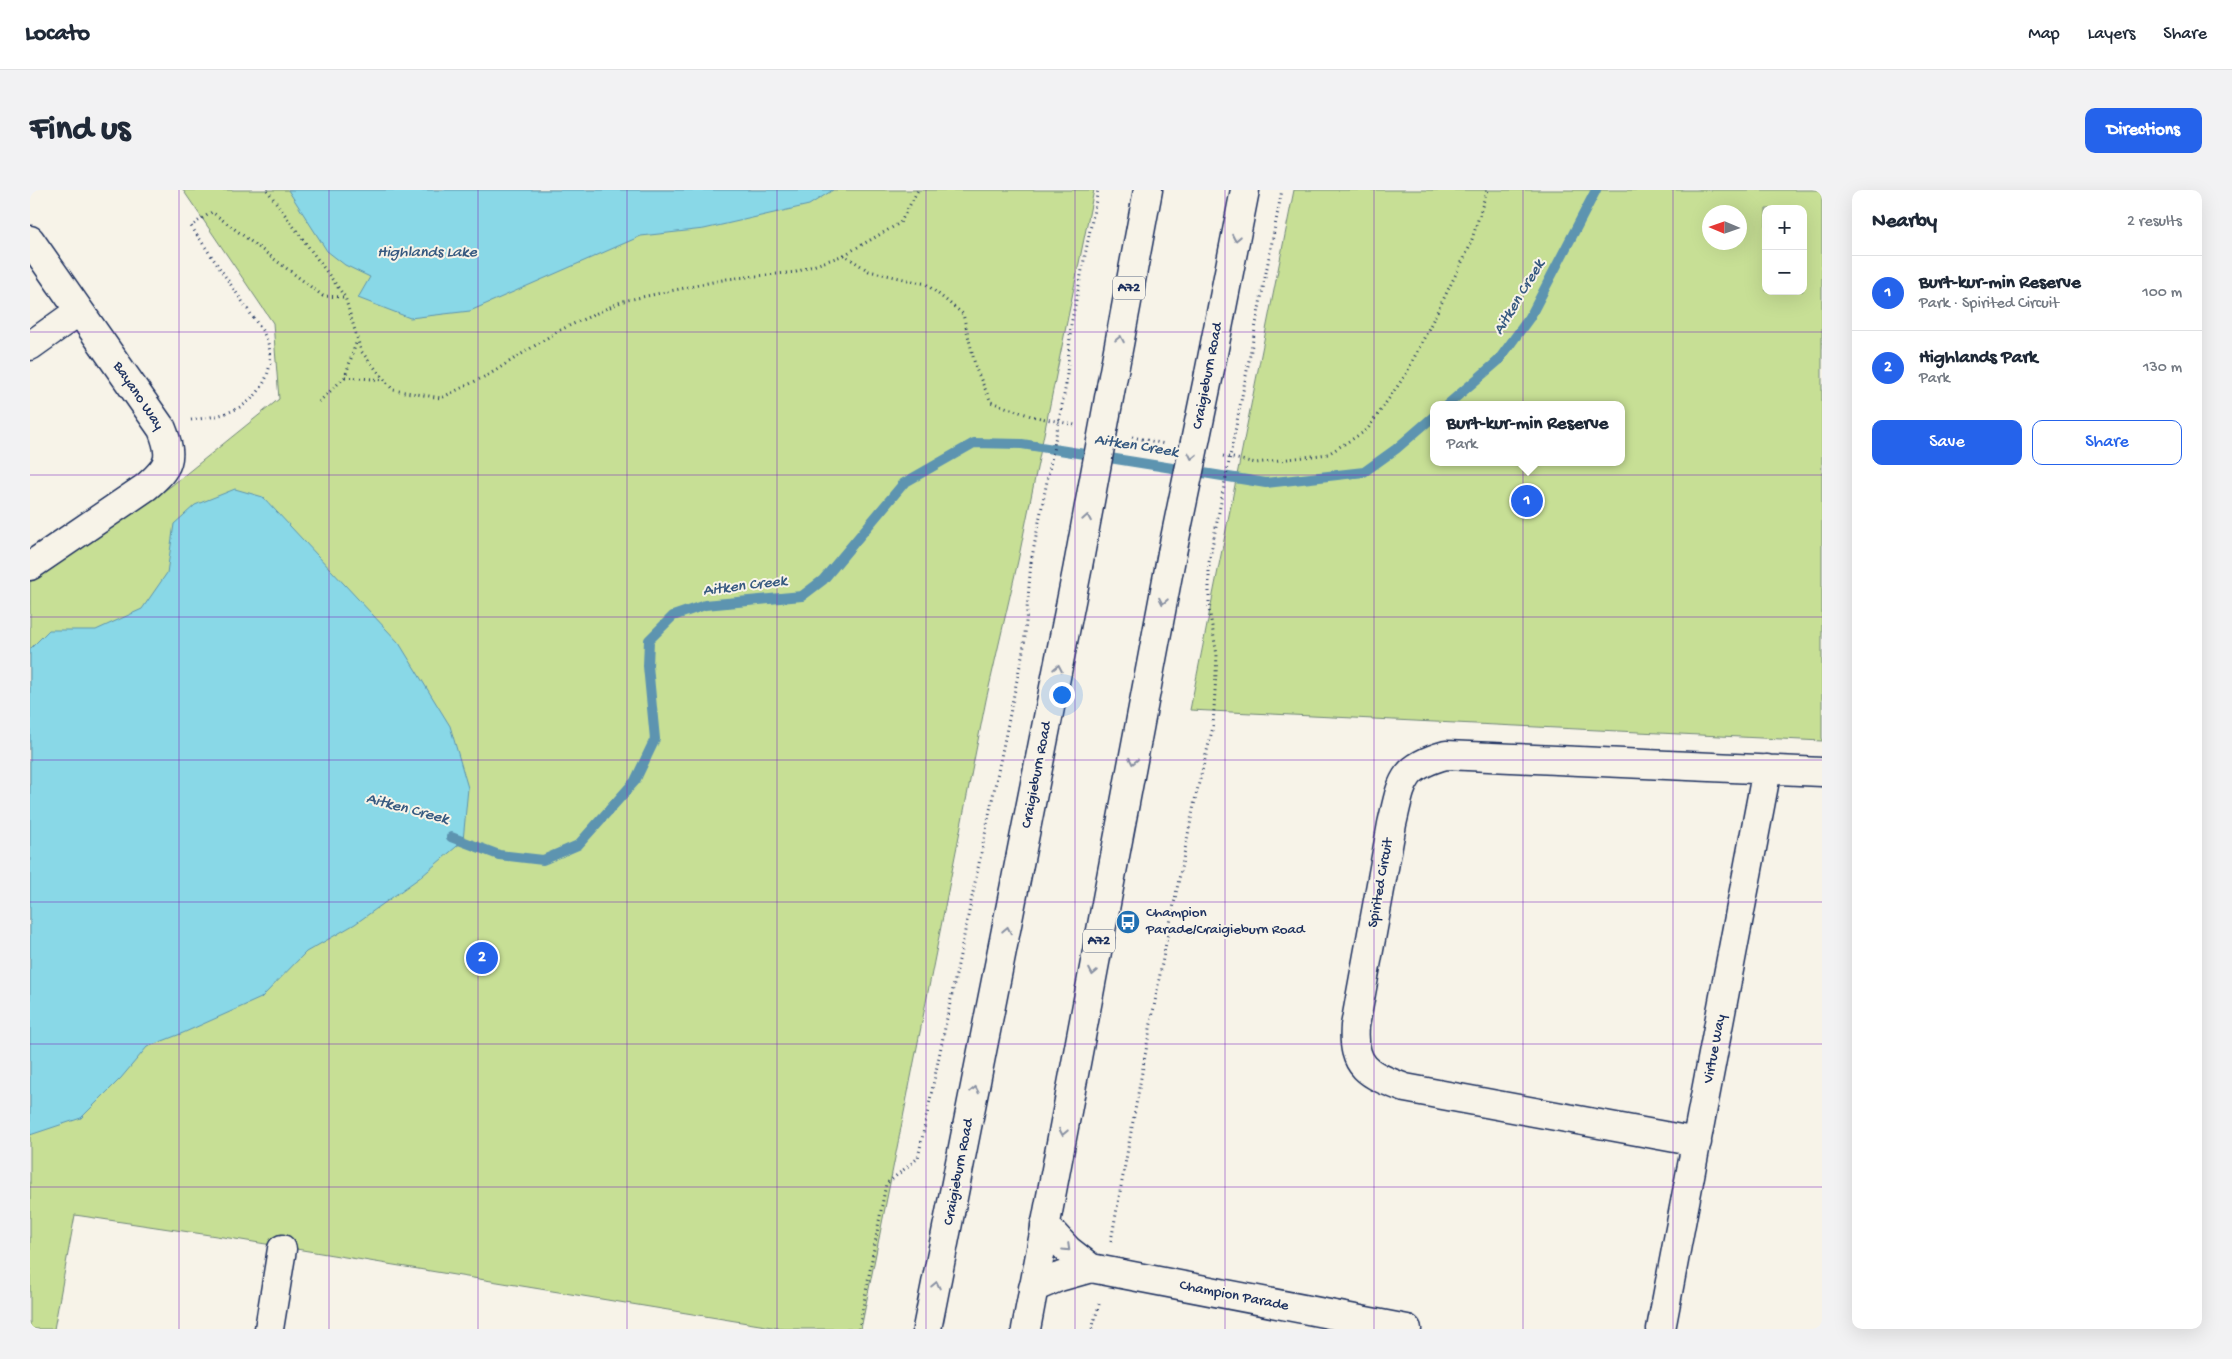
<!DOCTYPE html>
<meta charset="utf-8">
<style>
:root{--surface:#fff;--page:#f2f2f3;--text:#1f2937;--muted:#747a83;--line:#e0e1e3;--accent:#2563eb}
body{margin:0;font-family:"Gochi Hand",sans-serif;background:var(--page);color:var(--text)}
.controls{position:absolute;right:15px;top:15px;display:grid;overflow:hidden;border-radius:10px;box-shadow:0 5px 20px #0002}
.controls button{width:45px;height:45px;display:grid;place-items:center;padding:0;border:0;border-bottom:1px solid var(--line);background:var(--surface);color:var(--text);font:25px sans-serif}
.compass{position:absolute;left:1672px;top:15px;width:45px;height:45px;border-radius:50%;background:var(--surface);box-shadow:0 5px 20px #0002;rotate:272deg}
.you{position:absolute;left:1031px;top:504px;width:18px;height:18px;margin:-12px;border:4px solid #fff;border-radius:50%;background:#1a73e8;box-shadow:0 0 0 8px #1a73e833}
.badge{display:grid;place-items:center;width:32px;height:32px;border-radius:50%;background:var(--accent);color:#fff;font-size:16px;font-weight:700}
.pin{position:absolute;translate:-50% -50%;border:2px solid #fff;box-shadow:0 1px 5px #0006}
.popup{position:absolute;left:1400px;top:211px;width:195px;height:65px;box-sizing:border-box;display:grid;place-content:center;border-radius:10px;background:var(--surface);filter:drop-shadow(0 1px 4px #0005);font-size:16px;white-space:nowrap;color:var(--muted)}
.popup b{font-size:19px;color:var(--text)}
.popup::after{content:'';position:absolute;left:50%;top:100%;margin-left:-10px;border:10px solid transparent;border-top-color:var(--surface)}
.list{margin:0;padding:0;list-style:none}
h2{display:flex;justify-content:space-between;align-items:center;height:65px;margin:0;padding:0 20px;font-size:21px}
h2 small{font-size:16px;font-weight:400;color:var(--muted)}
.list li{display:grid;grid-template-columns:32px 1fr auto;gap:15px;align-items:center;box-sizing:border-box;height:75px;padding:0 20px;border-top:1px solid var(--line)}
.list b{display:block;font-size:19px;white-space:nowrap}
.list p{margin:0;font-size:16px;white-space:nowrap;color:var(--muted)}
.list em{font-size:16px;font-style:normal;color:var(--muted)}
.actions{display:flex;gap:10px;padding:15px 20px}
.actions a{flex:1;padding:11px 0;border:1px solid var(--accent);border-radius:10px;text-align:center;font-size:18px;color:var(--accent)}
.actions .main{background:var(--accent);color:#fff}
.map{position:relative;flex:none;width:1792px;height:1139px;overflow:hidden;border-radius:10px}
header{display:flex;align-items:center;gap:30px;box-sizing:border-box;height:70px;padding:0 25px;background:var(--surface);border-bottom:1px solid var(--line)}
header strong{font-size:24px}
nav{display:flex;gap:28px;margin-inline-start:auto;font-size:18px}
.intro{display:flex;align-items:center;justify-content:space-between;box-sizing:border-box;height:120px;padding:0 30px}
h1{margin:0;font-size:35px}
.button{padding:12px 22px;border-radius:10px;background:var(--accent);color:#fff;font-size:18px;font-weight:700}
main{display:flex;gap:30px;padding:0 30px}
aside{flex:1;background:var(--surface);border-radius:10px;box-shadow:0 5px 20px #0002}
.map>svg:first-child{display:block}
.green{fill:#c7df95;stroke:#71877a;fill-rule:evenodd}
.water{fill:#89d8e7;stroke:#5d94b0}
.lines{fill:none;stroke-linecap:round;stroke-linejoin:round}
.stream{stroke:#5d94b0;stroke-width:10}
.minor-casing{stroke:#1b2f5e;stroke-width:31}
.major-casing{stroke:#1b2f5e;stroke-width:31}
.path{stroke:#1b2f5e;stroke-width:3;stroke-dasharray:1 4;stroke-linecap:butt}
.minor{stroke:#f7f3e8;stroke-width:28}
.major{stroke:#f7f3e8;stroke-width:28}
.major-bridge-casing{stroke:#1b2f5e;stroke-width:31;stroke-linecap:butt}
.path-bridge{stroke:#1b2f5e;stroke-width:3;stroke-dasharray:1 4;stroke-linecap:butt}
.major-bridge{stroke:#f7f3e8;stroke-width:28}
.oneway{stroke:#8991a3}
.grid{fill:none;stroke:#7b2cbf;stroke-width:1;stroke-opacity:0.55}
.labels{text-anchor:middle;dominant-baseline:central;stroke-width:4;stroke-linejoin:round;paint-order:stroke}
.shield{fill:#f7f3e8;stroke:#5d6a87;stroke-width:1}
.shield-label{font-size:14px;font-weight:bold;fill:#1b2f5e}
.street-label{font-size:15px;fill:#1b2f5e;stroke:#f7f3e8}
.poi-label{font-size:15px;fill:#1b2f5e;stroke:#f7f3e8;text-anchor:start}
.water-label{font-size:16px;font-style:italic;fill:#365980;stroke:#f7f3e8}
</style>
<header>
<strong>Locato</strong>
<nav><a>Map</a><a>Layers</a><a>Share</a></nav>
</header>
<div class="intro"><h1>Find us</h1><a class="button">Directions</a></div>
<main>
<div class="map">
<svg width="1792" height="1139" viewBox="0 0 1792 1139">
<rect width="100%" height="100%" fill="#f7f3e8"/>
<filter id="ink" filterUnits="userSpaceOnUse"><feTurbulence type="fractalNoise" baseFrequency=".02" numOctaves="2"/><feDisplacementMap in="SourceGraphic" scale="10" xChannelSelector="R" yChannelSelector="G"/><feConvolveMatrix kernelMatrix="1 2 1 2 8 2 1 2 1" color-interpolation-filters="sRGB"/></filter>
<g filter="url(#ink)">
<!-- green -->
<path class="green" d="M153 0H1064L988 371 956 510 831 1139H754L193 1047 45 1025 24 1139H0V392L141 296 249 209 243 133Z
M1264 0H1792V551L1160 520ZM1736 19H1773V101H1736ZM1680 22H1710V52H1680ZM1403 215H1591V272H1403Z"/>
<!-- water -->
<path class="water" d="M258 0H803L779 15 674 39 611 46 440 121 380 128 328 108 340 87 315 75 297 61Z
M205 299 233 307 369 453 420 536 438 598 433 651 392 686 325 734 276 762 231 808 153 843 117 857 91 888 51 928 0 945V459L19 440H66L112 419 137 383 144 334 165 315Z"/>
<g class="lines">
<!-- stream -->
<path class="stream" d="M1417 215 1468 171 1500 127 1566 0
M421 647 469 665 513 670 548 655 605 591 625 549 618 476 619 450 643 426 675 415 772 406 793 390 874 293 944 253 992 254 1236 293 1334 282 1366 259 1403 227"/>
<!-- minor casing -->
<g class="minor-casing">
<path id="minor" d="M0 50 132 239C144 269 139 277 116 297L0 376
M0 156 49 121
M1667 952 1375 898C1338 884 1322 878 1325 836L1362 634C1372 592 1371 577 1416 565L1792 582
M1015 1035 1038 1060 1061 1078
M1003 1098 1029 1087 1061 1078 1377 1139
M239 1139 252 1059
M1631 1139 1737 579"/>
</g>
<!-- major casing -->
<g class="major-casing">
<path id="major" d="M1179 184 1215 0
M1081 197 1118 0
M897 1139 1048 376
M996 1139 1142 363"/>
</g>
<!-- path -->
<path class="path" d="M237 0 315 107 331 161 363 200 411 208 460 184 528 141 593 111 697 89 766 82 814 65 839 81 896 94 933 124 946 179 961 212 1001 226 1045 235
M814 65 870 33 888 0
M315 187 355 190
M1215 191 1252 0
M1036 195 1041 135 1068 0
M289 212 315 187 327 150
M161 230C176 228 192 226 206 219 235 206 250 170 233 142L161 36 182 22 293 106 314 107
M1102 247 1135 254
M1193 266 1226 273 1298 264 1337 240 1376 184 1440 56 1457 0
M1081 1051 1133 768 1166 605 1183 537 1187 465 1179 419V372
M829 1139 856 994 888 968 994 456 1001 372
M1062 1139 1070 1111"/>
<!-- minor -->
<use href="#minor" class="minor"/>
<!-- major -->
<use href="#major" class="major"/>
<!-- major-bridge casing -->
<g class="major-bridge-casing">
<path id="major-bridge" d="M1142 363 1179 184
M1048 376 1081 197"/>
</g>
<!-- path-bridge -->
<path class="path-bridge" d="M1001 372 1036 195
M1179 372 1215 191"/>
<!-- major-bridge -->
<use href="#major-bridge" class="major-bridge"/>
</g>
<!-- one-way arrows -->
<defs><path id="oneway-chevron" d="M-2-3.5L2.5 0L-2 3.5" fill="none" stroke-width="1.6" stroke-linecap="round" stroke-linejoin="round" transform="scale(1.25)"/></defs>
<g class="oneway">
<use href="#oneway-chevron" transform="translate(1206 48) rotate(101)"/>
<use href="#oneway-chevron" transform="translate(1090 149) rotate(-79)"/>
<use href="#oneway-chevron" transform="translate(1162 266) rotate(102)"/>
<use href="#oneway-chevron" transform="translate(1057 328) rotate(-80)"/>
<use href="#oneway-chevron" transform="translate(1133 411) rotate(101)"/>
<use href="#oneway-chevron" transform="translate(1028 478) rotate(-79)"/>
<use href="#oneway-chevron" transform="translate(1103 571) rotate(101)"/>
<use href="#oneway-chevron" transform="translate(977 740) rotate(-79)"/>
<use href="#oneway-chevron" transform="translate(1063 782) rotate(101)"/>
<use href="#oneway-chevron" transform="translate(945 900) rotate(-79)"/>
<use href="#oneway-chevron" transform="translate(1033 942) rotate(101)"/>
<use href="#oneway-chevron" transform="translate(1037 1058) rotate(44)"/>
<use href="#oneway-chevron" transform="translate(906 1095) rotate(-78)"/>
</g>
</g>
<!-- grid -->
<path class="grid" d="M149 0V1139M299 0V1139M448 0V1139M597 0V1139M747 0V1139M896 0V1139M1045 0V1139M1195 0V1139M1344 0V1139M1493 0V1139M1643 0V1139M0 142H1792M0 285H1792M0 427H1792M0 570H1792M0 712H1792M0 854H1792M0 997H1792"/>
<!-- icons -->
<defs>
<g id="bus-disc" transform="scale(1.25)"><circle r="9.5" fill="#1f6fb2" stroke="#f7f3e8"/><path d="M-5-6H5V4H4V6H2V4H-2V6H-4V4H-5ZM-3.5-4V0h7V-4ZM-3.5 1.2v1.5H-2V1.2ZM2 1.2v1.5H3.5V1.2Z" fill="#fff"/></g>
</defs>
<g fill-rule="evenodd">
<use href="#bus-disc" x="1098" y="732"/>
</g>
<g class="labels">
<!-- shield labels -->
<g class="shield">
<rect x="1083" y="86.5" width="32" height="23" rx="4"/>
<rect x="1053" y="739.5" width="32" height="23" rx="4"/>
</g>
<g class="shield-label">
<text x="1099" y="98">A72</text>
<text x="1069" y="751">A72</text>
</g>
<!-- street labels -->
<g class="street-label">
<text transform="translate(1178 186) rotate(-79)">Craigieburn Road</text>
<text transform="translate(108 206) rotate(56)">Bayano Way</text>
<text transform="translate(1007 585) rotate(-79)">Craigieburn Road</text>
<text transform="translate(1351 693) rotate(-80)">Spirited Circuit</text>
<text transform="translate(1685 859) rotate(-79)">Virtue Way</text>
<text transform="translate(929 982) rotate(-79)">Craigieburn Road</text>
<text transform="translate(1204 1106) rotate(11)">Champion Parade</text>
</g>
<!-- poi labels -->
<g class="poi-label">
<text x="1116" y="723">Champion<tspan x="1116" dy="17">Parade/Craigieburn Road</tspan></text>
</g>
<!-- water labels -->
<g class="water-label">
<text x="397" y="63">Highlands Lake</text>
<text transform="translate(1490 108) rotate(-59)">Aitken Creek</text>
<text transform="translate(1106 257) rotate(9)">Aitken Creek</text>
<text transform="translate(715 397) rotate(-7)">Aitken Creek</text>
<text transform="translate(377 620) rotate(15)">Aitken Creek</text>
</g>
</g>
</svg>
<div class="controls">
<button>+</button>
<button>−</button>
</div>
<svg class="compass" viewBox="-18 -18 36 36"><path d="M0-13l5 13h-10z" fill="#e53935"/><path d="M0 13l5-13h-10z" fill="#747a83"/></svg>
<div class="you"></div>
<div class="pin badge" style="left:1497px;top:311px">1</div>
<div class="popup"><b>Burt-kur-min Reserve</b>Park</div>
<div class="pin badge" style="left:452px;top:768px">2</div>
</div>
<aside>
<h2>Nearby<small>2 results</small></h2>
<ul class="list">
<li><span class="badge">1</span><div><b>Burt-kur-min Reserve</b><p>Park · Spirited Circuit</p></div><em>100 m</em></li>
<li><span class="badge">2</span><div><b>Highlands Park</b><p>Park</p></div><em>130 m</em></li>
</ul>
<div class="actions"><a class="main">Save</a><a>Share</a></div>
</aside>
</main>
